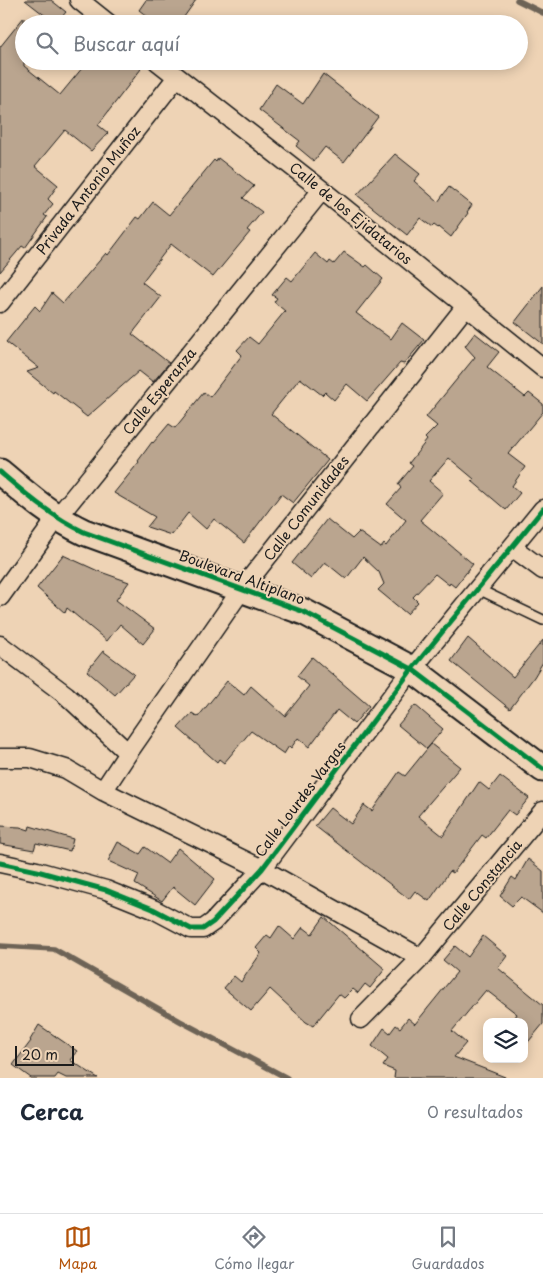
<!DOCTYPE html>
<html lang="es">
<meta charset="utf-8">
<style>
:root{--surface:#fff;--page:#f2f2f3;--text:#1f2937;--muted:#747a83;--line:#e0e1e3;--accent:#b45309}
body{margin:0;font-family:"Playpen Sans",sans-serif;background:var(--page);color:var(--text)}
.controls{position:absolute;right:15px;bottom:15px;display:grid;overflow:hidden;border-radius:10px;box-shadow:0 2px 12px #0003}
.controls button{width:45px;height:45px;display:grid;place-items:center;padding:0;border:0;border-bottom:1px solid var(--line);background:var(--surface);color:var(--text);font:25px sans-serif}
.scale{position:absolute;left:15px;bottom:12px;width:59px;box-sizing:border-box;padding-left:5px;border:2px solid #1c1c1c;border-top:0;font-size:14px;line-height:18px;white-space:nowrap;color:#1c1c1c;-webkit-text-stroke:4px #eed3b5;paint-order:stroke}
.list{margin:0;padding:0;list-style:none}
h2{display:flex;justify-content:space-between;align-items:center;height:65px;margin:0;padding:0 20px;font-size:21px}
h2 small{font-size:16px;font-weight:400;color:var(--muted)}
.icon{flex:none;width:28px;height:28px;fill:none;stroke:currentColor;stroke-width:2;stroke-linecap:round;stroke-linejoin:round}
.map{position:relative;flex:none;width:543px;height:1078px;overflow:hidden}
.search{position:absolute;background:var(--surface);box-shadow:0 2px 12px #0003;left:15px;right:15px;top:15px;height:55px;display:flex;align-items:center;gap:12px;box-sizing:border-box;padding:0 18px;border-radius:28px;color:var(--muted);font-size:19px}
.sheet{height:135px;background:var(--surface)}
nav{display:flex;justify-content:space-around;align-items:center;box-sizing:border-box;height:70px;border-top:1px solid var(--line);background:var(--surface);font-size:14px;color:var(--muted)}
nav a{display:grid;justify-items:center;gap:2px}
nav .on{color:var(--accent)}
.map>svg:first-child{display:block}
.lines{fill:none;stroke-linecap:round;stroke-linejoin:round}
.stream{stroke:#6d6357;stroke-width:5.5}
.building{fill:#baa58f;stroke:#1c1c1c}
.lane-casing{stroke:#1c1c1c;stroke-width:12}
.street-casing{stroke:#1c1c1c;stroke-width:21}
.secondary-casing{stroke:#1c1c1c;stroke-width:29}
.lane{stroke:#eed3b5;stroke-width:9}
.street{stroke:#eed3b5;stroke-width:18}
.secondary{stroke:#eed3b5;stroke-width:25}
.cycleway-casing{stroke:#eed3b5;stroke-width:8}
.cycleway{stroke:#00873e;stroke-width:5}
.labels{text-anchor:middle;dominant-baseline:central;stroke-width:4;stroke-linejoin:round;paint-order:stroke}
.street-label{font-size:14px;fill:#1c1c1c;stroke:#eed3b5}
</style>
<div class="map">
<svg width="543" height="1078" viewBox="0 0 543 1078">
<rect width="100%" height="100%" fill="#eed3b5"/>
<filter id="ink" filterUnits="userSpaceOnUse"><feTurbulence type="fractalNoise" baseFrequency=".02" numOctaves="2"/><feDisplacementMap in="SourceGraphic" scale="10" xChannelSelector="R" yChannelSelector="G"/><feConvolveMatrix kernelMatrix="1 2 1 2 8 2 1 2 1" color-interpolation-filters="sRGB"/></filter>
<g filter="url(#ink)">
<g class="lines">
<!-- stream -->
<path class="stream" d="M517 0 543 13
M0 946 54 949 180 1021 287 1078"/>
</g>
<!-- building -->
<path class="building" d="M25 0H51L66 12 56 24Z
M146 0H196L179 24H157L139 10Z
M24 17V66L60 95 88 61H131L141 69 98 125 108 133 91 151 65 130 35 166 58 185 48 199 53 204 44 215 47 217 25 248 22 246 0 272V47Z
M323 74 378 117 344 162 325 147 314 161 296 146 300 141 259 110 276 84 303 104Z
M395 154 420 174 414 181 438 202 449 187 472 205 467 212 468 213 451 237 439 227 438 228 434 225 432 227 420 218 407 235 357 195Z
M218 158 254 186 243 198 262 212 247 230 250 232 213 277 171 244 142 282 161 297 132 334 169 363 153 382 139 371 87 417 54 391 53 393 27 372 39 368 6 342 35 306 40 311 52 293 63 303 106 253 108 255 137 217 140 219 153 202 169 215 214 160 216 162Z
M344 252 365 267 367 265 383 279 356 313 391 339 402 323 424 340 404 364 400 363 367 401 347 384 334 400 325 392 322 395 300 378 271 414 328 460 293 503 281 494 244 543 214 519 206 529 188 513 171 535 147 527 155 517 114 493 139 462 138 461 152 442 153 443 169 424 175 428 204 392 210 397 242 355 237 350 249 337 258 344 285 311 274 302 277 298 272 295 287 277 292 281 315 253 328 264 330 261 334 264Z
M543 286V344L515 322Z
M475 333 499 352 487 367 525 397 529 393 543 404V412L508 454 525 467 512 486 520 493 506 510 472 481 474 479 449 458 429 481 443 493 420 520 473 564 455 587 450 583 449 585 435 574 413 597 418 602 407 614 378 590 384 584 379 572 363 557 346 579 325 562 311 579 292 563 327 519 352 539 359 532 381 548 384 544 386 546 406 520 387 504 401 488 398 484 413 466 409 463 427 440 425 438 437 426 426 417 475 357 465 346Z
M63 555 98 571 129 582 116 600 155 629 143 644 120 624 107 641 67 608 65 613 37 588Z
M468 638 513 677 543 640V662L534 677 510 709 451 661Z
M103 651 134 674 115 695 87 671Z
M312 657 369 706 354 724 337 710 309 747 298 738 291 748 289 746 284 754 251 731 224 763 219 759 217 762 178 728 192 713 198 717 227 681 244 695 251 686 285 716 309 686 297 676Z
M415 705 443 729 427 749 398 725Z
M431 744 460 767 418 816 443 836 479 782 489 790 500 776 529 798 515 815 508 810 486 838 482 835 453 873 450 871 429 901 415 891 409 899 315 826 330 808 351 824 364 805 372 811 399 772 405 776Z
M0 826 20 827 29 830 30 826 73 839 70 851 36 843 34 850 0 844Z
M118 842 140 854 145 847 167 863 178 848 215 879 195 905 173 887 162 901 135 884 139 875 108 861Z
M528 859 543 871V913L521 897 512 906 500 896 512 877 516 880Z
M324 917 385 969 370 988 365 984 358 993 353 989 344 998 339 994 313 1026 306 1022 270 989 251 1011 224 988 234 976 241 982 261 953 256 948 267 935 271 938 279 926 294 939 303 927 312 934Z
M483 936 507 956 498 968 543 1005V1024L524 1047V1022H512L517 1014 486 990 452 1031 466 1043 454 1057 505 1077V1078H394L395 1071 383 1066 388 1059 372 1046 384 1028 390 1033 396 1025 400 1028 408 1018 415 1024 457 972 443 960 455 946 468 957Z
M39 1025 77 1051 70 1060 98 1078H66L58 1074 55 1078H31L13 1065 31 1041 30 1040Z"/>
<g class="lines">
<!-- lane casing -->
<g class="lane-casing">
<path id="lane" d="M478 589 543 620"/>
</g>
<!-- street casing -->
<g class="street-casing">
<path id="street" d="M79 0 109 24
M157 61 322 190 543 368
M0 303 177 77
M512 547 543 570
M0 597 57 518 322 190
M0 645 66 695 128 753
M0 758H30L66 769 103 791 262 869 421 958
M103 791 128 753 242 589 466 306
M0 863 37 871 106 890 153 909 191 929H203L213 922 262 869 412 669 543 509
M361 1019 421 958 543 811"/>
</g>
<!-- secondary casing -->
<g class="secondary-casing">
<path id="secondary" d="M0 472C27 495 52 517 84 532L304 612 412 669 543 769"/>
</g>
<!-- lane -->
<use href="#lane" class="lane"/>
<!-- street -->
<use href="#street" class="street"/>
<!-- secondary -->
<use href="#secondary" class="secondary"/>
<!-- cycleway casing -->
<g class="cycleway-casing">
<path id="cycleway" d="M0 472C27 495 52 517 84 532L304 612 412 669 543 769
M0 863 37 871 106 890 153 909 191 929H203L213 922 262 869 412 669 543 509"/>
</g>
<!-- cycleway -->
<use href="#cycleway" class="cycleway"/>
</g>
</g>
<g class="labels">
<!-- street labels -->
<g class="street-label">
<text transform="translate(88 190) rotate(-52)">Privada Antonio Muñoz</text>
<text transform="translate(351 213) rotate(39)">Calle de los Ejidatarios</text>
<text transform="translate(159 391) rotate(-51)">Calle Esperanza</text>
<text transform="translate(306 508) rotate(-52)">Calle Comunidades</text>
<text transform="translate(242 577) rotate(20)">Boulevard Altiplano</text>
<text transform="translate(300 799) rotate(-53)">Calle Lourdes Vargas</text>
<text transform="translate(482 885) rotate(-50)">Calle Constancia</text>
</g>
</g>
</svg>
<div class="controls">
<button><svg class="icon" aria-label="layers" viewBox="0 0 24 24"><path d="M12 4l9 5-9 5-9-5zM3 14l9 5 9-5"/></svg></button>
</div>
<div class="scale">20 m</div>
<div class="search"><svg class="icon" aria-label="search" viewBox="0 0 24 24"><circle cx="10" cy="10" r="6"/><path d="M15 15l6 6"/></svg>Buscar aquí</div>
</div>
<section class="sheet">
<h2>Cerca<small>0 resultados</small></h2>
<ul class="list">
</ul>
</section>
<nav>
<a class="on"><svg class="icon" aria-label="map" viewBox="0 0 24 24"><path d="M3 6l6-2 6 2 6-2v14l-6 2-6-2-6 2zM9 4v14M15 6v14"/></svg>Mapa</a>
<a><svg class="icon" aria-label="directions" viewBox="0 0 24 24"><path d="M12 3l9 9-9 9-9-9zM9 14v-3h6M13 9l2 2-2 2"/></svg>Cómo llegar</a>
<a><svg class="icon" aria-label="saved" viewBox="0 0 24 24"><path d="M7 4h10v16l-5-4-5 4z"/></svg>Guardados</a>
</nav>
